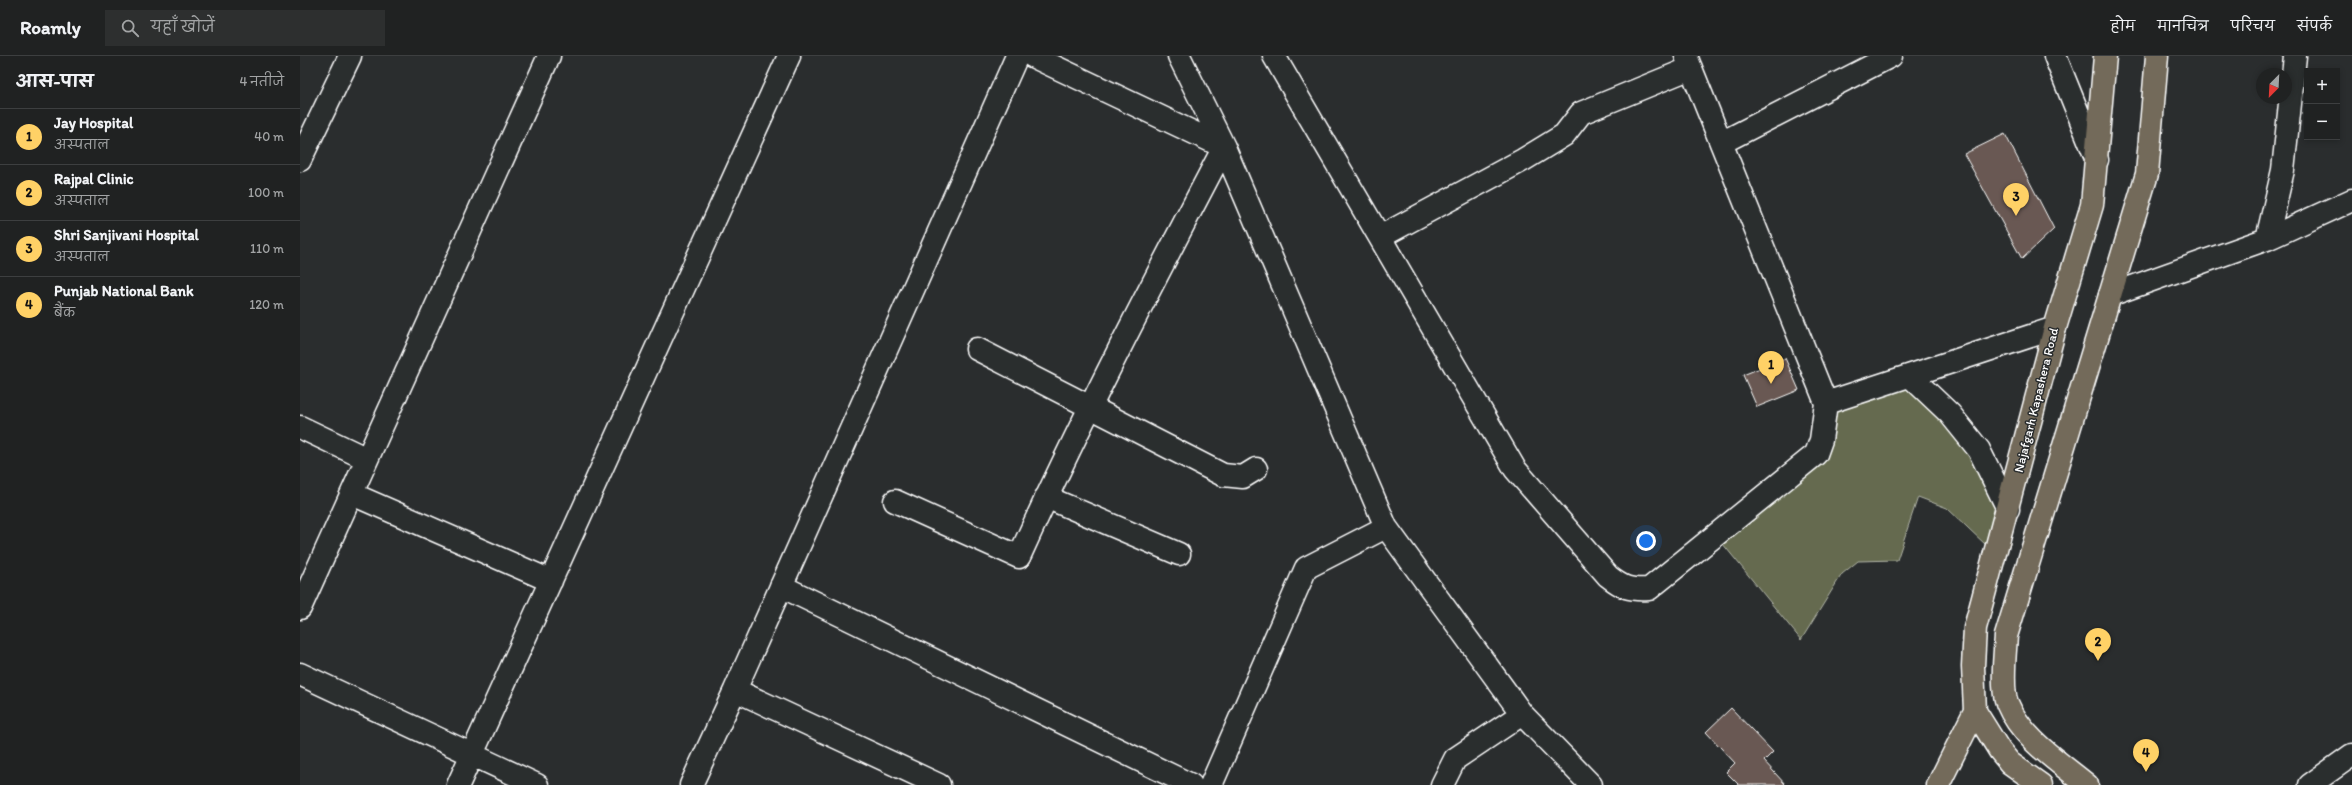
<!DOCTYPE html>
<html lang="hi">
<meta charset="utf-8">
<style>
:root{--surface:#202222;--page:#2d2f2f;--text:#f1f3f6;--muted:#a2a4a5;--line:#3d3f40;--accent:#ffd166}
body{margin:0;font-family:Itim,"Playpen Sans Deva",sans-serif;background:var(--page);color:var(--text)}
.controls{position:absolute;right:12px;top:12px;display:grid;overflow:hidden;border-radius:0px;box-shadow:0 2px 6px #0003}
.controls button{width:36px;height:36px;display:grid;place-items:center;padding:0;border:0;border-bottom:1px solid var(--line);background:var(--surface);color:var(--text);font:20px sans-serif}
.compass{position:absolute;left:1956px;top:12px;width:36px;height:36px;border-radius:50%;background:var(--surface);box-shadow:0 2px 6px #0003;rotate:204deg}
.you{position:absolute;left:1346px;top:485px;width:14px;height:14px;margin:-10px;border:3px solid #fff;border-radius:50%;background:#1a73e8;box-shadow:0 0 0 6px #1a73e833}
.badge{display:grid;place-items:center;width:26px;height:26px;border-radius:50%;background:var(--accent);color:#111;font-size:13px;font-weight:700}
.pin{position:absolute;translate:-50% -33px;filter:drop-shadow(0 1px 2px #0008)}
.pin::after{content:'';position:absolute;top:21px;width:14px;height:12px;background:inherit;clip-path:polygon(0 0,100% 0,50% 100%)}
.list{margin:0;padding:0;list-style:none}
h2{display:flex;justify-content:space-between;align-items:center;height:52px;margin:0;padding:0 16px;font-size:17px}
h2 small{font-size:13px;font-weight:400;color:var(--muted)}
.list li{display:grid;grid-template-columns:26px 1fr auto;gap:12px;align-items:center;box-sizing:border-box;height:56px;padding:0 16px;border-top:1px solid var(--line)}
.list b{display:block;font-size:15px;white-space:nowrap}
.list p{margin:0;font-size:13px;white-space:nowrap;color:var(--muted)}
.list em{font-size:13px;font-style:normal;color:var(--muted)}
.icon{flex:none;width:22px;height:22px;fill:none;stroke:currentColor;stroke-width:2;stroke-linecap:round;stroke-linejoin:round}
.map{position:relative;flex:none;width:2052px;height:729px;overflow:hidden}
header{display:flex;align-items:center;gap:24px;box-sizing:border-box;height:56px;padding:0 20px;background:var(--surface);border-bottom:1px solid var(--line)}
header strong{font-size:19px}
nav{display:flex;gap:22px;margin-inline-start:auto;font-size:14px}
.search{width:280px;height:36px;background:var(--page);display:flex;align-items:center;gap:10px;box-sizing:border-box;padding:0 14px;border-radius:0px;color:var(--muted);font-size:15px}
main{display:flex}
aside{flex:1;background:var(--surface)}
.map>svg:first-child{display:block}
.green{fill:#656b50;stroke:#b2b5a8}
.building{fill:#695952;stroke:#fff}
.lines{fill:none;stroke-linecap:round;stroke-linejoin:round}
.minor-casing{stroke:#fff;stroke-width:25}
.major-casing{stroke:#fff;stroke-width:25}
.minor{stroke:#2a2d2e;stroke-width:22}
.major{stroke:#736b5a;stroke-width:22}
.labels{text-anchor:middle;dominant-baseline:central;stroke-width:3;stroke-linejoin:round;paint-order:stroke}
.street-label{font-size:13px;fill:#fff;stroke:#2a2d2e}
</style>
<header>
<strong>Roamly</strong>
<div class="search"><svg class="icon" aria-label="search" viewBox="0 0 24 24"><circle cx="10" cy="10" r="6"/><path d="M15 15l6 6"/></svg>यहाँ खोजें</div>
<nav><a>होम</a><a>मानचित्र</a><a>परिचय</a><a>संपर्क</a></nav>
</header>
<main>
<aside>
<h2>आस-पास<small>4 नतीजे</small></h2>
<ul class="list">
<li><span class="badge">1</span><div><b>Jay Hospital</b><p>अस्पताल</p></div><em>40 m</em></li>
<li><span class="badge">2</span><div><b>Rajpal Clinic</b><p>अस्पताल</p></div><em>100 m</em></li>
<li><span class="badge">3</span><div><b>Shri Sanjivani Hospital</b><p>अस्पताल</p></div><em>110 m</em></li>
<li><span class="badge">4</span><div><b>Punjab National Bank</b><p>बैंक</p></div><em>120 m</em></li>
</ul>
</aside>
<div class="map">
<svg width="2052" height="729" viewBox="0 0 2052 729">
<rect width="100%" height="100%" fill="#2a2d2e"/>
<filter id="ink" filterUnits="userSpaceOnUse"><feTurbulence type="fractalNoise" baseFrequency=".025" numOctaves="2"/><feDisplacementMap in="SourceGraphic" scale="8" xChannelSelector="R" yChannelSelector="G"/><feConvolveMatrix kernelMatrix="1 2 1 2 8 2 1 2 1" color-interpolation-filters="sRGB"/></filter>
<g filter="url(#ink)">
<!-- green -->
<path class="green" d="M1610 323 1703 442 1687 490 1647 452 1618 441 1597 504 1558 505 1542 518 1501 584 1418 482 1519 400 1529 350Z"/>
<!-- building -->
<path class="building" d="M1705 78 1754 173 1722 203 1664 98Z
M1485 302 1499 334 1457 351 1443 319Z
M1431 652 1473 696 1464 705 1485 728 1484 729H1439L1426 716 1435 707 1406 676Z"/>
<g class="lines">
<!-- minor casing -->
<g class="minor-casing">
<path id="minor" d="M879 0 924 91 1086 471 1222 658 1291 729
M974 0 1215 413 1308 520C1323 532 1329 534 1349 533L1516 398 1521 384 1526 347 1386 0
M1755 0 1797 104
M1421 87 1591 0
M0 104 50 0
M1080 181 1223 104 1264 79 1281 57 1391 12
M1967 183 1983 114 1995 0
M1810 239 1967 183 2052 144
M677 293 923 419 943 421 956 413
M1610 320 1650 358 1679 394 1708 453
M1526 347 1755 272
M0 371 67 403
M52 438 251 525
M746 441 879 498
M595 445 719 501C782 362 853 226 924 91L732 0
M481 530 891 729
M0 552 249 0
M0 618 237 729
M158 729 489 0
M391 729 435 634
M639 729 435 634 717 0
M911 729 1006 512 1086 471
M1142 729 1155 703 1222 658
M2010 729 2052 699"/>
</g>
<!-- major casing -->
<g class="major-casing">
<path id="major" d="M1675 655 1700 695 1710 707 1741 729
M1638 729 1675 655 1673 610 1675 572 1755 272 1792 149 1805 0
M1787 729C1758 705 1722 683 1707 647 1701 632 1705 596 1706 580L1847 118 1857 0"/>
</g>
<!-- minor -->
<use href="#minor" class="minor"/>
<!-- major -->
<use href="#major" class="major"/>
</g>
</g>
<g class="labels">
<!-- street labels -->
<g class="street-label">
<text transform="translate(1736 344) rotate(-76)">Najafgarh Kapashera Road</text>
</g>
</g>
</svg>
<div class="controls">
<button>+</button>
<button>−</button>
</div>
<svg class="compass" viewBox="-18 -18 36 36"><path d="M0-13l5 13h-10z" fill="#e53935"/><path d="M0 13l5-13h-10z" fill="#a2a4a5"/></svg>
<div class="you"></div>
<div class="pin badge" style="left:1471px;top:328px">1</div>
<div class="pin badge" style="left:1798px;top:605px">2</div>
<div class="pin badge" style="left:1716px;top:160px">3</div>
<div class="pin badge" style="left:1846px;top:716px">4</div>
</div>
</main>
